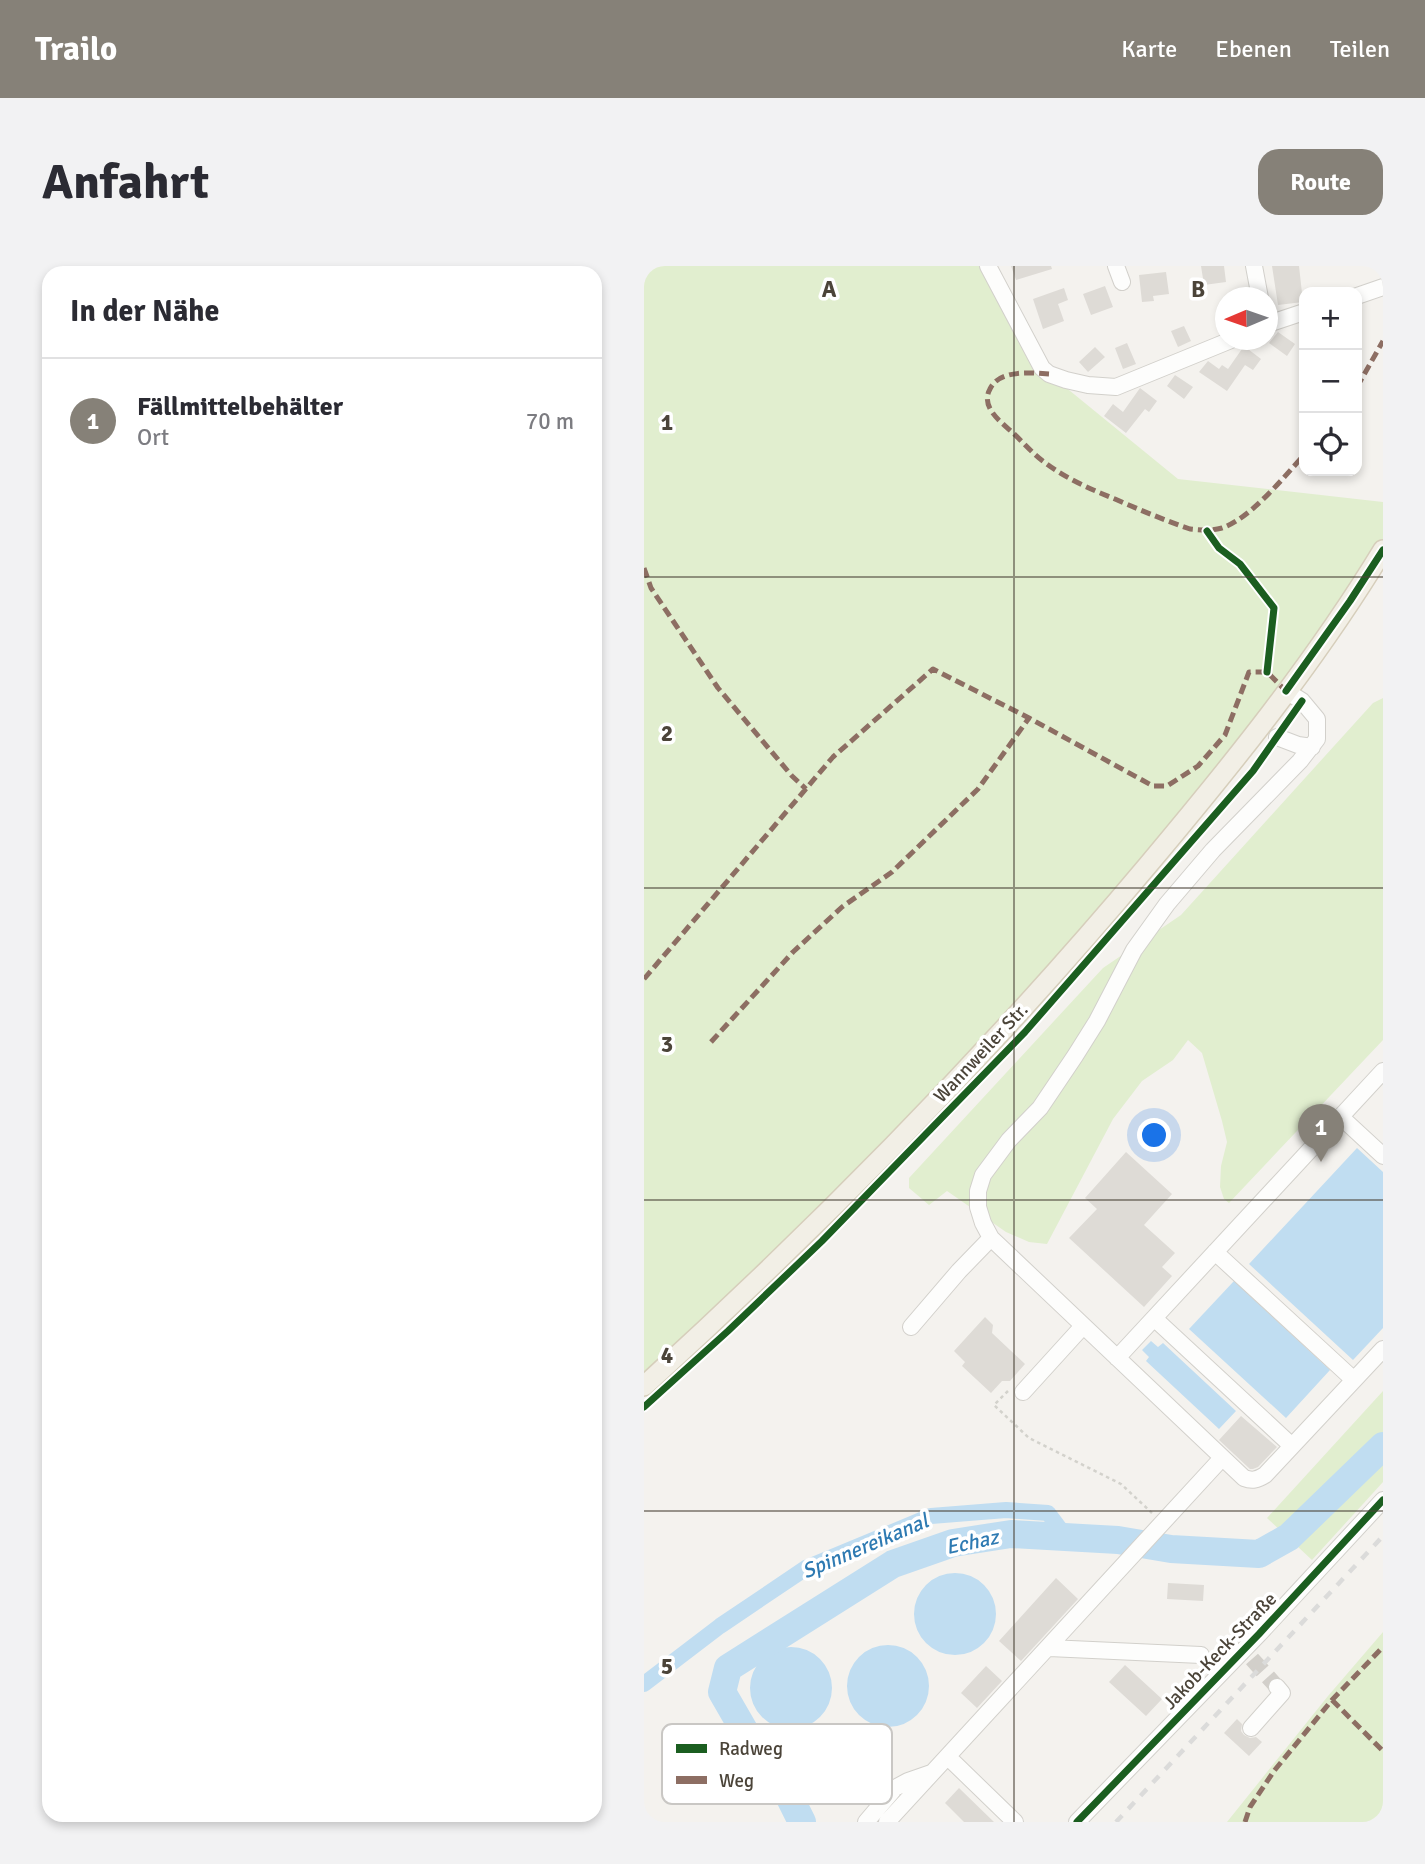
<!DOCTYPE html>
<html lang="de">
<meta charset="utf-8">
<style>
:root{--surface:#fff;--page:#f2f2f3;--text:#2b2b33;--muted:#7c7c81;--line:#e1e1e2;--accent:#868178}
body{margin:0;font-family:Signika,sans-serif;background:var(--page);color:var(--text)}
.controls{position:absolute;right:21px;top:21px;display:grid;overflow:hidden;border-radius:14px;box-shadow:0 4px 10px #0003}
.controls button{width:63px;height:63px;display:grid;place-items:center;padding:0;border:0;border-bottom:2px solid var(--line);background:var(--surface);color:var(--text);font:35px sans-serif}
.compass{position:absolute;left:571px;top:21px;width:63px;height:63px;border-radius:50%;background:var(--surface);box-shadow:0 4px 10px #0003;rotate:268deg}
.you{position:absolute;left:511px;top:870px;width:24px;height:24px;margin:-18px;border:5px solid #fff;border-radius:50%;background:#1a73e8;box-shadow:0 0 0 10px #1a73e833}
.badge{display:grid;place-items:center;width:46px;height:46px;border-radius:50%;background:var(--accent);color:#fff;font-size:23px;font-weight:700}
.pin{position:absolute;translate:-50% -58px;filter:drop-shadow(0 2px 4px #0008)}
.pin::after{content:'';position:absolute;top:37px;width:24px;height:21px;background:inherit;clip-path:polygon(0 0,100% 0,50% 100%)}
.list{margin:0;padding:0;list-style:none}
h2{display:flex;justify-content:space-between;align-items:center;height:91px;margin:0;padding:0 28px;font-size:30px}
h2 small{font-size:23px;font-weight:400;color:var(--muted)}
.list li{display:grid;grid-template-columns:46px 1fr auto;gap:21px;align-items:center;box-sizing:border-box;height:126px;padding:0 28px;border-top:2px solid var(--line)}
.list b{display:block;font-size:26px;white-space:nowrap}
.list p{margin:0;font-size:23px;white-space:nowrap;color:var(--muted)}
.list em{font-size:23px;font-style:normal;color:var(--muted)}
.icon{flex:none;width:38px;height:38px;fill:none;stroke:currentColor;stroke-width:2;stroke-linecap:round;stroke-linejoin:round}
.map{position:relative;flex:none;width:739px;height:1556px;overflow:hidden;border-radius:21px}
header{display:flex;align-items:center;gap:42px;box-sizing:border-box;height:98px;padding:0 35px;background:var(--accent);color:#fff}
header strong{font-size:33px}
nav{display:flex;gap:38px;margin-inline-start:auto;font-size:24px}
.intro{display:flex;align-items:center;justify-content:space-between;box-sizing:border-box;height:168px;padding:0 42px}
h1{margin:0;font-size:49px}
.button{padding:18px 32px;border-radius:21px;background:var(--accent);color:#fff;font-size:24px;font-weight:700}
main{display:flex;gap:42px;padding:0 42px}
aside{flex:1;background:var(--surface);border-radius:21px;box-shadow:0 4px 10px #0003}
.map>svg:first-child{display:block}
.green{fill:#e1eecf}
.water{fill:#c0ddf1}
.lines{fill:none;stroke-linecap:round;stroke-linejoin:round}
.canal{stroke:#c0ddf1;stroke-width:16}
.river{stroke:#c0ddf1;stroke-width:28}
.building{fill:#dedbd6}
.minor-tunnel{stroke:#d2cfca;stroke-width:16;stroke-dasharray:16 8;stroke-linecap:butt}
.minor-casing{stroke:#d2d0cb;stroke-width:18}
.major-casing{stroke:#d6cebb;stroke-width:22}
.path{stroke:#d3d2cc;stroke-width:2.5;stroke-dasharray:3.5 3.5;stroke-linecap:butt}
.minor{stroke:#fdfdfc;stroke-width:16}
.major{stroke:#f2efe6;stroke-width:19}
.rail{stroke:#dbdbda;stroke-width:4.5;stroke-dasharray:9 9;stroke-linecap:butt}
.quiet{stroke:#8d6e63;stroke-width:5;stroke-dasharray:10 5;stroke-linecap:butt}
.cycleway-casing{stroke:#fff;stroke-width:11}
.cycleway{stroke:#1b5e20;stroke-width:7}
.grid{fill:none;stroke:#4b4439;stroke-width:2;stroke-opacity:0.55}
.labels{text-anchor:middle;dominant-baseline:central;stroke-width:7;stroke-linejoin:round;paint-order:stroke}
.street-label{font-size:19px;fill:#4b4439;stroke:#fff}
.water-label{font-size:21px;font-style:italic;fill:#2e7ab2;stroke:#fff}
.key{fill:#fff;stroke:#c9c7c4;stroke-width:2}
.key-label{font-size:19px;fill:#4b4439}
.grid-label{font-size:23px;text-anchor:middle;font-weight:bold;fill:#4b4439;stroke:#fff;stroke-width:7;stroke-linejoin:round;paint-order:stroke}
</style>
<header>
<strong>Trailo</strong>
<nav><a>Karte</a><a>Ebenen</a><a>Teilen</a></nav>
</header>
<div class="intro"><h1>Anfahrt</h1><a class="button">Route</a></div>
<main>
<aside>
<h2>In der Nähe<small></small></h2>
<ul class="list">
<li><span class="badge">1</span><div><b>Fällmittelbehälter</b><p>Ort</p></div><em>70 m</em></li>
</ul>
</aside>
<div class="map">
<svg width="739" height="1556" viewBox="0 0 739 1556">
<rect width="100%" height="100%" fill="#f4f2ee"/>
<!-- green -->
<path class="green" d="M0 0H344L398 102 534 213 739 236V287L710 334 365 756 148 973 0 1111Z
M739 432V774L585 937 580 933 576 921 577 900 583 876 578 855 558 787 544 774 529 794 498 815 469 853 403 978 385 976 362 966 303 925 285 939 265 922V912L459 702 537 649 729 437Z
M739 1125V1216L668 1294 623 1252Z
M739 1366V1556H583L684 1430Z"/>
<!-- water -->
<path class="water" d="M713 882 739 906V1062L709 1094 605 998Z
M590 1015 686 1104 642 1152 545 1063Z
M507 1075 514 1081 519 1077 592 1145 575 1163 502 1095 505 1091 498 1084Z
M270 1348a41 41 0 1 1 82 0a41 41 0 1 1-82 0Z
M203 1420a41 41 0 1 1 82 0a41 41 0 1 1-82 0Z
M106 1422a41 41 0 1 1 82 0a41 41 0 1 1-82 0Z"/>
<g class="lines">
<!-- canal -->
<path class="canal" d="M0 1418 76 1360 162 1302 287 1250 362 1244 404 1247 422 1271"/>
<!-- river -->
<path class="river" d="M158 1556 146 1532 112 1485 78 1426 84 1402 249 1298 309 1277 367 1268 474 1274 527 1283 615 1288 645 1271 739 1180"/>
</g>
<!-- building -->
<path class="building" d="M367 0H407L408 3 372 14Z
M557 0H580L582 16 560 19Z
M628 0H655L659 36 634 39Z
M522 6 525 28 509 30 510 35 498 36 495 9Z
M461 20 469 41 447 49 439 28Z
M420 22 424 34 414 38 420 55 399 63 389 33Z
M540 60 547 75 534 81 527 65Z
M634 66 651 78 643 90 625 77Z
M483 77 492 98 479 103 471 82Z
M600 80 617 93 609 104 601 99 583 125 555 106 564 95 575 103 578 99 584 103Z
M451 81 461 91 444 106 435 96Z
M531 109 549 121 540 133 523 120Z
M496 122 513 135 505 146 501 143 482 167 460 150 469 138 479 146Z
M482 886 528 928 500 959 531 987 518 1001 528 1010 500 1041 425 972 453 943 441 932Z
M341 1051 349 1059 348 1067 381 1098 366 1115H358L347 1127 318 1100 321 1096 310 1085Z
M597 1150 633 1181 614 1201 609 1203H606L575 1174Z
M412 1312 434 1333 377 1395 355 1375Z
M524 1317 560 1319 559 1335 523 1333Z
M481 1399 518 1433 502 1450 465 1416Z
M342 1400 358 1415 333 1442 317 1427Z
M593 1453 598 1458 597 1465 600 1469 606 1472 612 1471 618 1476 605 1490 580 1467Z
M315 1522 350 1556H320L301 1537Z"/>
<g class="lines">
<!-- minor-tunnel -->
<path class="minor-tunnel" d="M608 1393 633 1421"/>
<!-- minor casing -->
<g class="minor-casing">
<path id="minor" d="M344 0 398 102 405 108 422 114 444 119 472 121 587 74
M472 0 478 16
M610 0 616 32
M713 30 739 21
M624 58 660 46
M642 425 658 435 673 453V473L656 495 569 584 523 638 490 684 453 755 431 790 396 842 365 874 339 909 334 925V941L339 957 347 972 600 1212C608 1215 613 1214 621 1209L739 1083
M633 471 654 479 668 481
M698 852 739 890
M571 986 710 1114
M511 1053 648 1180
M267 1061 315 1005 347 972
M473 1092 739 805
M379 1126 439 1060
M405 1382 557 1389
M607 1462 638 1427 633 1421
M304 1491 371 1556
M222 1556 251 1522 264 1515 287 1507
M243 1556 578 1192
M433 1556 615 1368 739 1234"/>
</g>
<!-- major casing -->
<g class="major-casing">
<path id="major" d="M0 1120C179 957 348 785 504 599 588 499 671 396 739 284"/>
</g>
<!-- path -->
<path class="path" d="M563 265 575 282 596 298 630 342 623 406
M364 1125 350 1139 385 1172 477 1218 508 1247"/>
<!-- minor -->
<use href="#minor" class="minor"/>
<!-- major -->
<use href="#major" class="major"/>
<!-- rail -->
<path class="rail" d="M472 1556 739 1270"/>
<!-- quiet -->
<path class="quiet" d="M405 108C388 107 355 103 346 123 336 141 357 156 368 166 379 176 388 187 400 196 421 212 446 223 471 233 496 244 520 254 546 263 557 264 567 265 578 262 607 252 640 211 660 189
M713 121 739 75
M0 302 7 322 74 422 148 510 162 523
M0 713 189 491 289 403 385 452 509 520H523L554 500 581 469 605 406H623L642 425
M67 776 149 686 198 641 248 606 334 523 385 452
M688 1434 739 1485
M601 1556 606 1541 630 1505 688 1434 739 1381"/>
<!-- cycleway casing -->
<g class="cycleway-casing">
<path id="cycleway" d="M563 265 575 282 596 298 630 342 623 406
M642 425 706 335 739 284
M0 1141 84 1065 178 975 381 766 609 505 658 435
M433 1556 615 1368 739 1234"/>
</g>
<!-- cycleway -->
<use href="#cycleway" class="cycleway"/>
</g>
<!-- grid -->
<path class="grid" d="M370 0V1556M0 311H739M0 622H739M0 934H739M0 1245H739"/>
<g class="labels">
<!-- street labels -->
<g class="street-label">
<text transform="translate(337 787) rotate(-47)">Wannweiler Str.</text>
<text transform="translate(576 1385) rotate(-46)">Jakob-Keck-Straße</text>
</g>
<!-- water labels -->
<g class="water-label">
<text transform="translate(328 1276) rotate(-12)">Echaz</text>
<text transform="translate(221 1280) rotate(-23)">Spinnereikanal</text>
</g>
</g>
<!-- legend -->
<rect x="18" y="1458" width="230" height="80" rx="10" class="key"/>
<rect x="32" y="1478" width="31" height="9" fill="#1b5e20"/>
<rect x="32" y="1510" width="31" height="8" fill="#8d6e63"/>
<g class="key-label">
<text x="75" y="1489">Radweg</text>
<text x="75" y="1521">Weg</text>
</g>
<g class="grid-label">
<text x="185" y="31">A</text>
<text x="554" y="31">B</text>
<text x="23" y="164">1</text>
<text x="23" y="475">2</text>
<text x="23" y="786">3</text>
<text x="23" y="1097">4</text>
<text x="23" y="1408">5</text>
</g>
</svg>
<div class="controls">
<button>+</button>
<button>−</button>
<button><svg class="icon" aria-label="locate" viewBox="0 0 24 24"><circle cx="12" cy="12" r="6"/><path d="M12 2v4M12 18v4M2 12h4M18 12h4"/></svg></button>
</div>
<svg class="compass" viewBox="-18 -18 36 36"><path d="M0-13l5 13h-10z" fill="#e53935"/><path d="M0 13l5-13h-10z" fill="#7c7c81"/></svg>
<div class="you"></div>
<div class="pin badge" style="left:677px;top:896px">1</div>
</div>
</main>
